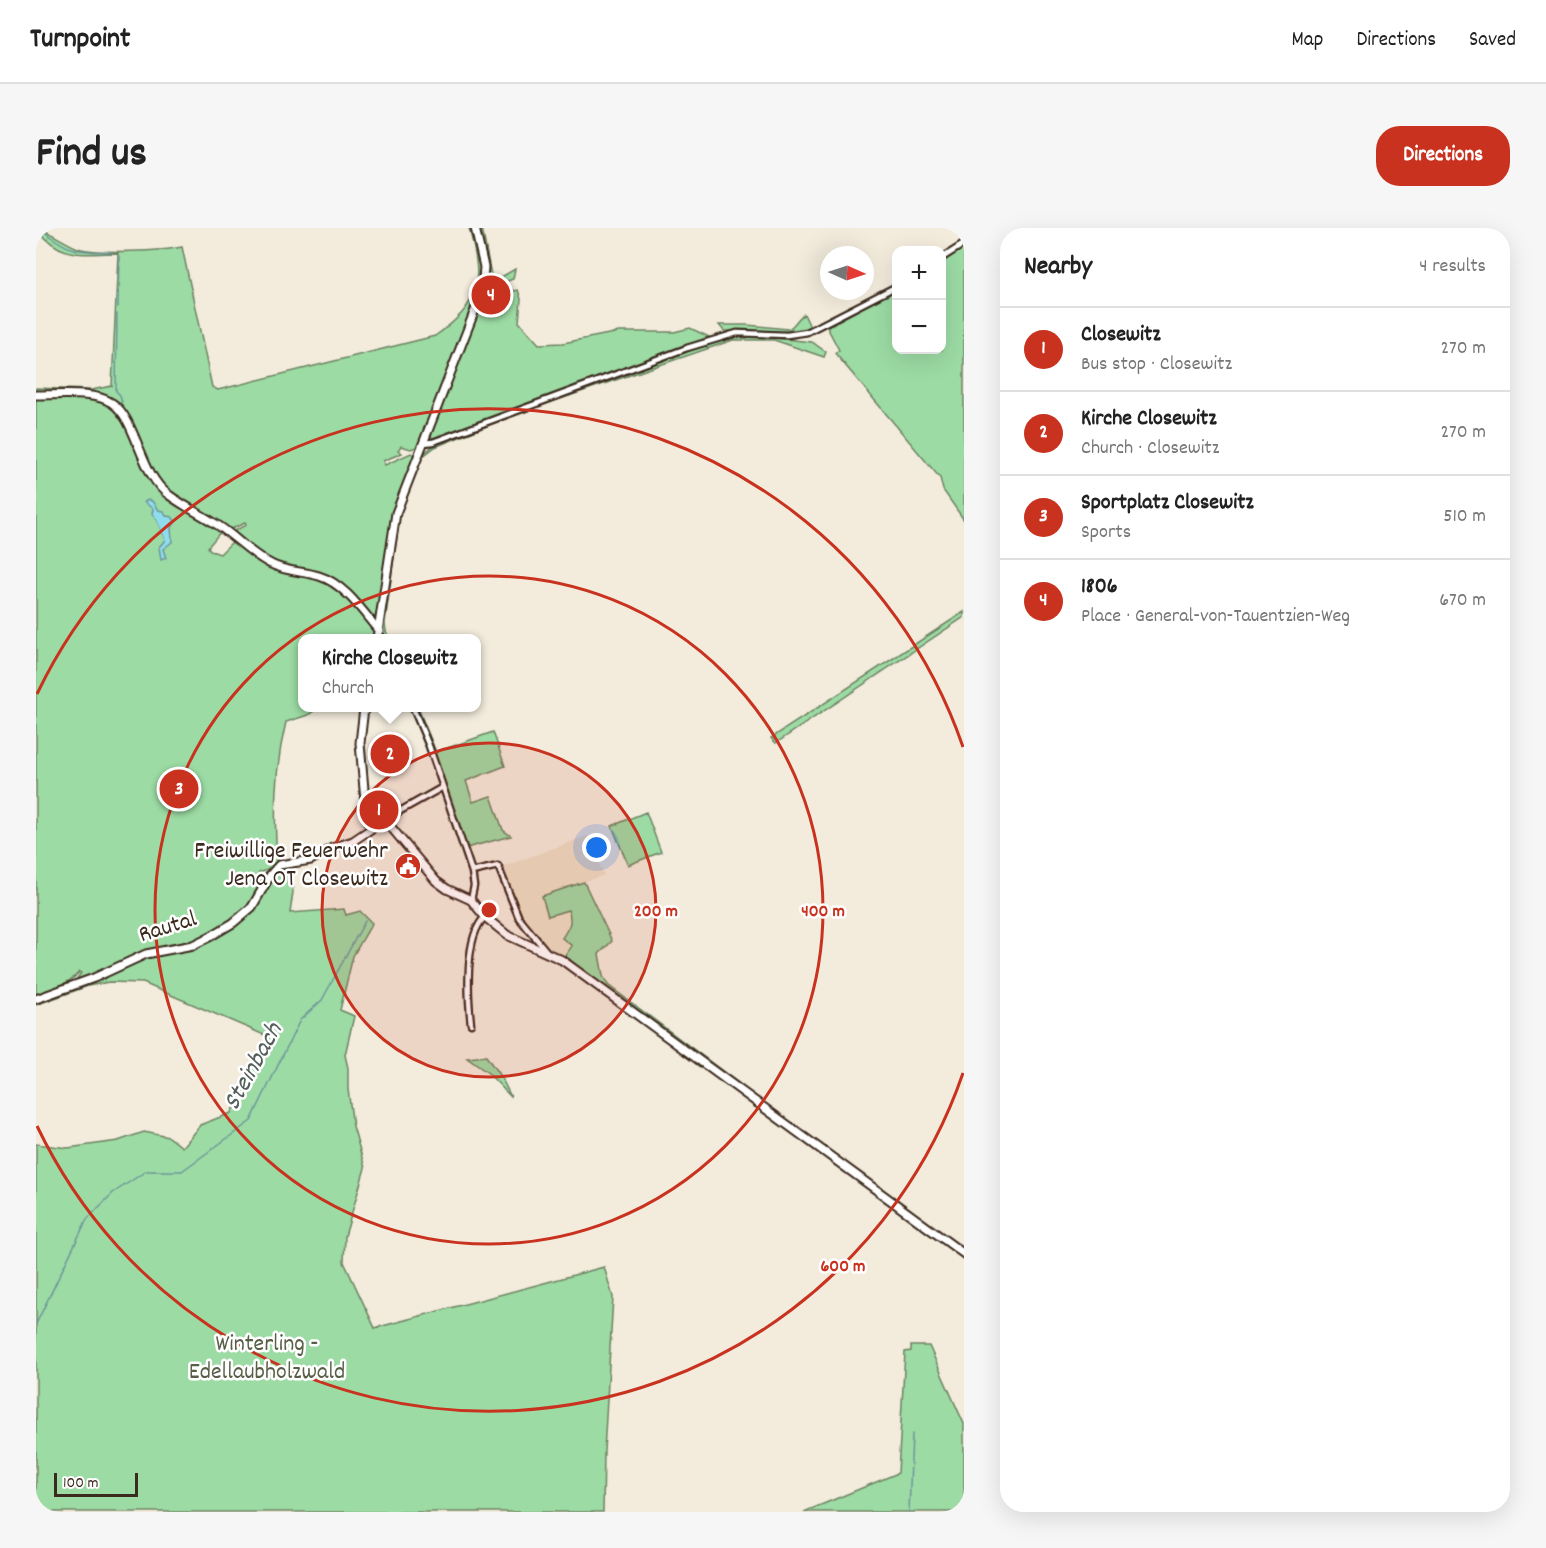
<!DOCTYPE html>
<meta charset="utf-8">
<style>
:root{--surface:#fff;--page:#f6f6f6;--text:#222;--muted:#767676;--line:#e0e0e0;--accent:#c8321e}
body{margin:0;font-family:Dekko,sans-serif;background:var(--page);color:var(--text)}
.controls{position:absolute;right:18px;top:18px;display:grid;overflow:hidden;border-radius:12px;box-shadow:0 6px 24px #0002}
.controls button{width:54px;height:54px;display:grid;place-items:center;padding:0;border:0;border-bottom:2px solid var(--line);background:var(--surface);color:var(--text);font:30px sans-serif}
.compass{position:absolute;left:784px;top:18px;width:54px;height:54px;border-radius:50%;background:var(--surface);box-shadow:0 6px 24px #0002;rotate:93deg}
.scale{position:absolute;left:18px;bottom:15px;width:84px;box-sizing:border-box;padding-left:6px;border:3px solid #3b2a1e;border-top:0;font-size:16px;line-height:21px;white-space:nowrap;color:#3b2a1e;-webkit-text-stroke:4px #fff;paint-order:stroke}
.you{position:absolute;left:561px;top:620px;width:21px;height:21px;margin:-15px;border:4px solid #fff;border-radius:50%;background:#1a73e8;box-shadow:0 0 0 9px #1a73e833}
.badge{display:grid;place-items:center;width:39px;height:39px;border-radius:50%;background:var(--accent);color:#fff;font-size:20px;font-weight:700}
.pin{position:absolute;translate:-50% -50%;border:3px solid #fff;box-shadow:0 2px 6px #0006}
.popup{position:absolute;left:262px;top:406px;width:183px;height:78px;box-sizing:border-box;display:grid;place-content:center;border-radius:12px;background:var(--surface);filter:drop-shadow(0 2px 4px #0005);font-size:20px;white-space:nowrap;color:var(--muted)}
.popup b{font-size:22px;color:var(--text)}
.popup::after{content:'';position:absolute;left:50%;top:100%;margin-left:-12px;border:12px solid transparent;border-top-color:var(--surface)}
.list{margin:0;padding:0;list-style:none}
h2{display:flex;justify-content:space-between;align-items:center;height:78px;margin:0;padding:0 24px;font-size:26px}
h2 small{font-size:20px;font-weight:400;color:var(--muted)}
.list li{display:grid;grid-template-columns:39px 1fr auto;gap:18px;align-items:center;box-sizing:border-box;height:84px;padding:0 24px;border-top:2px solid var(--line)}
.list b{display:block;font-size:22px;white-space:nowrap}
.list p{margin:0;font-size:20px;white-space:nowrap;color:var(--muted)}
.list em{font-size:20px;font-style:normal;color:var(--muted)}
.map{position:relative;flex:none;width:928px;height:1284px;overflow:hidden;border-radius:24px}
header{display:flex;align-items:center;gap:36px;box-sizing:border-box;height:84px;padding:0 30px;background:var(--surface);border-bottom:2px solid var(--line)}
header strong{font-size:28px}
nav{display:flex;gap:33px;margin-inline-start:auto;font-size:21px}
.intro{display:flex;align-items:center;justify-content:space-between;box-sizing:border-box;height:144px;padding:0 36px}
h1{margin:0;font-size:42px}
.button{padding:15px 27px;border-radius:24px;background:var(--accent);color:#fff;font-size:21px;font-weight:700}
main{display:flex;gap:36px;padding:0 36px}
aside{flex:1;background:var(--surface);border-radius:24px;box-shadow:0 6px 24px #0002}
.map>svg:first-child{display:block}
.built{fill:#ebdec5}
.green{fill:#9cdba4;stroke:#6c8261;stroke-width:1.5}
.water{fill:#8edced;stroke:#6d959a;stroke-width:1.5}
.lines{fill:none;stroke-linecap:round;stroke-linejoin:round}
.stream{stroke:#6d959a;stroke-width:1.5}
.street-casing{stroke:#3b2a1e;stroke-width:9}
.secondary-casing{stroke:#3b2a1e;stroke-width:11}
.street{stroke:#fff;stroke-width:4.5}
.secondary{stroke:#fff;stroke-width:7}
.ring{fill:none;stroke:#c8321e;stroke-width:3}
.labels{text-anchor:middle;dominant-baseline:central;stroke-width:5;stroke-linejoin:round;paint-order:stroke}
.poi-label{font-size:24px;fill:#3b2a1e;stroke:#fff;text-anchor:end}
.street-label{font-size:24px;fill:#3b2a1e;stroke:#fff}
.park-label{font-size:24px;fill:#585f46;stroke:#fff}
.water-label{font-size:26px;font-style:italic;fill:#545f5c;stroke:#fff}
.centre{fill:#c8321e;stroke:#fff;stroke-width:3}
.ring-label{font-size:18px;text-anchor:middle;font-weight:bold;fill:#c8321e;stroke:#fff;stroke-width:5;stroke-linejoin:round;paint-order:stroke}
</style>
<header>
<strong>Turnpoint</strong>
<nav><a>Map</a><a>Directions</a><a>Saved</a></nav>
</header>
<div class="intro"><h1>Find us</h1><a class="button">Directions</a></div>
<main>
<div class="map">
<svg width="928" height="1284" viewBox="0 0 928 1284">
<rect width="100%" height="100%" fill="#f3ecdd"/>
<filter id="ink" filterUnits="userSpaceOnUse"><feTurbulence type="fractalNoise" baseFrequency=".0167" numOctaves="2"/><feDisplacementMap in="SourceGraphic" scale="12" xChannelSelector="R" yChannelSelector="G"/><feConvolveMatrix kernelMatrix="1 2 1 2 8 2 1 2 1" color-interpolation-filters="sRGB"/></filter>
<g filter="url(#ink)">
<!-- built -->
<path class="built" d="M551 608 568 647 506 668 532 682 535 689 536 718 527 731 499 707 485 688 466 639Z"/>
<!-- green -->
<path class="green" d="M0 0C9 0 30 16 42 20 58 26 128 23 146 19L176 159 182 162 399 108C446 75 447 53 433 0H437C444 32 448 47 437 79L383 218 375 221 365 218 362 222 366 225 347 233 349 237 375 225 379 228 358 284 343 389 337 391 306 358 245 338 223 325 198 303 210 297 209 295 193 302C175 291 140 274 128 259 108 236 99 177 69 168 48 162 22 165 0 165V160L55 162 76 158 82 25C46 25 27 33 0 0Z
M442 0H446L456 52 462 51 479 41 477 51 464 56 452 57Z
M928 18V292L907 262 904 250 799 125 803 122 791 99 860 61 861 122H906V32Z
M471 59 478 63 482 62 485 71 483 94 503 116 527 115 583 104H638L654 100 673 109 398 211 395 210 394 204 446 73C451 64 462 61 471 59Z
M768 86 775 101C748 110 716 102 688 103L683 97H711L752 101C759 98 761 90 768 86Z
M720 108 776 114 790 124 788 129 738 112H697L480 186 399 219 386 229 364 286 349 395 350 403 353 410H349L346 403 348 384 362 285 384 229 398 217 463 191 678 114 697 110Z
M0 170 61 171 77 179 87 191 114 249 186 302 172 319 175 323 184 326 198 312 220 329 290 353 304 363 329 392 336 400 339 410H267V480H282L272 487 250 494C238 543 238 583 241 633L237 640 223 645 229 649V652L213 678 197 692 161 713 125 720 44 753 40 752 45 745 43 744C37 754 12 763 0 768Z
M928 384V389L740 515 735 510Z
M378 480H382L400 524 457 504 469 538 430 553 437 574 455 568 467 602 475 608 430 620 397 525Z
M610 584 625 624 592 637 576 598Z
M254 637 257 664 254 685 308 681 310 687 324 683 336 695 317 728 304 782 318 788 309 827 312 840V861L317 898 329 940 309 1008 308 1034 339 1100 568 1039 577 1069 568 1223 567 1284H0V916L32 920 82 913 108 904 133 909 146 919 164 897 195 885 212 847 233 809 107 755 73 754 52 758 0 777V774L112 728 133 723 198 697 221 678 244 640Z
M548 654 576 713 563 726 567 748 572 757 705 857 702 859 533 734 534 731 528 729 536 718 526 710C533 699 537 694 532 682L512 688 506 668Z
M450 828 466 851 475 869 452 845 431 830Z
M875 1118H893L928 1196V1284H768L862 1245 869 1124 875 1123Z"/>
<!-- water -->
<path class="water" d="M112 272 116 273 122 282 127 283 131 288 136 289 140 294 135 299 136 314 127 321 130 330 125 332 123 319 129 312 121 293 116 286 117 281 108 274Z"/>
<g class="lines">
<!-- stream -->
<path class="stream" d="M3 0C31 22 38 24 75 24
M82 79 83 28
M81 86 80 163 84 167 86 174
M0 1096 51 991 77 965 110 943H146L215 893 264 792 286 772 329 693
M0 1279 2 1284
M873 1284 876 1206"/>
<!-- street casing -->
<g class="street-casing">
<path id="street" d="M906 30 928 16
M387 215 397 214 651 120 701 105 751 107 771 104 861 58
M377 480 393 518 436 644 438 658 435 672
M331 577 328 587 336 601
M348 592 407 559
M436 644 462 638 483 690 512 725
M435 796C432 769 428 708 449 689"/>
</g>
<!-- secondary casing -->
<g class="secondary-casing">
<path id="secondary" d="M0 167C21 167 59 163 76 175 101 191 104 247 133 267 149 279 167 287 183 298 201 310 216 327 235 336 250 344 267 343 283 348 309 356 327 384 343 403
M341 410 360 285 446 64 448 39 439 0
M328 480 324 515 329 573 333 580 354 598 400 653 411 661 435 672 449 689 471 707 526 732 928 1026
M0 771 58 750 110 726 157 717 175 708 197 695 216 679 235 646 243 637 275 632 296 620 317 613 348 592"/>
</g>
<!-- street -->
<use href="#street" class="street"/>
<!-- secondary -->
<use href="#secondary" class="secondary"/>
</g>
</g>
<!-- distance rings -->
<circle cx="453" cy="682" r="167" fill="#c8321e" fill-opacity=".12"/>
<g class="ring">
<circle cx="453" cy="682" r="167"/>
<circle cx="453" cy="682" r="334"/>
<path d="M927 845A501 501 0 0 1 1 898M1 466A501 501 0 0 1 927 519"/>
</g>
<!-- icons -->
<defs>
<g id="civic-disc" transform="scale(1.35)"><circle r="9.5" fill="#c8321e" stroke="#fff"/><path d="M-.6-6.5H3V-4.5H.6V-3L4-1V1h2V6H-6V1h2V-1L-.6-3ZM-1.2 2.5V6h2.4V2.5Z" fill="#fff"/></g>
</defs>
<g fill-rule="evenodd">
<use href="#civic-disc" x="372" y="638"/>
</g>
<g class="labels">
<!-- poi labels -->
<g class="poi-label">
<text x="352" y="624">Freiwillige Feuerwehr<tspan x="352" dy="28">Jena OT Closewitz</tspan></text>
</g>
<!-- street labels -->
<g class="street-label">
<text transform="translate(132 700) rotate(-17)">Rautal</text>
</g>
<!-- park labels -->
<g class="park-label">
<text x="231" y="1117">Winterling -<tspan x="231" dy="28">Edellaubholzwald</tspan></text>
</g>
<!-- water labels -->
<g class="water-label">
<text transform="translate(218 839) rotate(-61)">Steinbach</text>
</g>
</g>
<circle cx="453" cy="682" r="9" class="centre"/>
<g class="ring-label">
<text x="620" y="688">200 m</text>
<text x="787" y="688">400 m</text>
<text x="807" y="1043">600 m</text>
</g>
</svg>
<div class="controls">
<button>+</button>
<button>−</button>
</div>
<svg class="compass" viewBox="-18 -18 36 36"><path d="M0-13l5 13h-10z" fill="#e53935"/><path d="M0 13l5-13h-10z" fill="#767676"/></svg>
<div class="scale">100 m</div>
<div class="you"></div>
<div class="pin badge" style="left:343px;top:582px">1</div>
<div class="pin badge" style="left:354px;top:526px">2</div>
<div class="popup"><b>Kirche Closewitz</b>Church</div>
<div class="pin badge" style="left:143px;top:561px">3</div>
<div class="pin badge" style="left:455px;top:67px">4</div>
</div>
<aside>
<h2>Nearby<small>4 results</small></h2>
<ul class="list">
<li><span class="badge">1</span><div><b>Closewitz</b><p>Bus stop · Closewitz</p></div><em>270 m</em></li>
<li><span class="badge">2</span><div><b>Kirche Closewitz</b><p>Church · Closewitz</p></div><em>270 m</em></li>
<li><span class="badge">3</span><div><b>Sportplatz Closewitz</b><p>Sports</p></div><em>510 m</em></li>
<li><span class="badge">4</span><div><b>1806</b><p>Place · General-von-Tauentzien-Weg</p></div><em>670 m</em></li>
</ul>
</aside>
</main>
